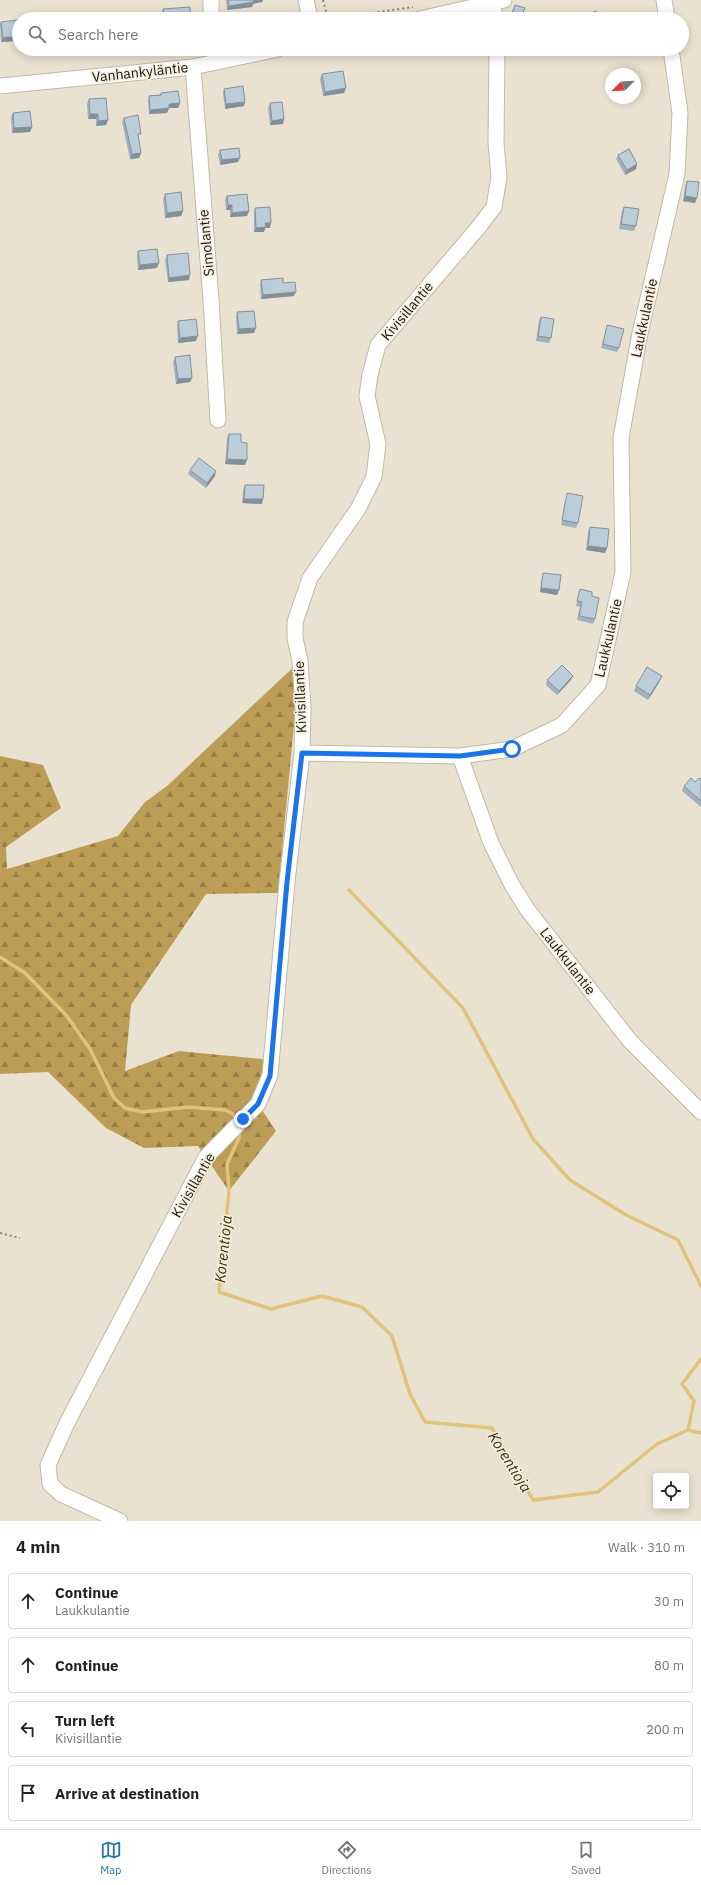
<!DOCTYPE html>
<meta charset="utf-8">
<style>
:root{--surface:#fff;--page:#f2f2f2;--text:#222;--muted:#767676;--line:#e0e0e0;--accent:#2575a7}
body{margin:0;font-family:"IBM Plex Sans",sans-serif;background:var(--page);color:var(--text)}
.controls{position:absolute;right:12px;bottom:12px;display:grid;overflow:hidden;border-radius:4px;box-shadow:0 2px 10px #0003}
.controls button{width:36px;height:36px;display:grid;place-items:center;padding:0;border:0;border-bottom:1px solid var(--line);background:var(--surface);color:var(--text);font:20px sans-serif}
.compass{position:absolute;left:605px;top:68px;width:36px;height:36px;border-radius:50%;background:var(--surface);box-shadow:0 2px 10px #0003;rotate:246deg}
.stop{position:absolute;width:12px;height:12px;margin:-9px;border:3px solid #1a73e8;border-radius:50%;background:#fff}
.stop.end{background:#1a73e8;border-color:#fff;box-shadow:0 1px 4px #0008}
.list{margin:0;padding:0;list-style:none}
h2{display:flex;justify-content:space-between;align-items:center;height:52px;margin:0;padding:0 16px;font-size:17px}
h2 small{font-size:13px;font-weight:400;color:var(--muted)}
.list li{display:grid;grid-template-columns:26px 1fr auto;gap:12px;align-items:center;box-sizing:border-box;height:56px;margin:0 8px 8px;padding:0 8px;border:1px solid var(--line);border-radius:4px}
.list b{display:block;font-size:15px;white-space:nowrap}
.list p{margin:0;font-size:13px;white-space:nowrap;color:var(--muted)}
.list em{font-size:13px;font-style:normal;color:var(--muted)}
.icon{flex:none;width:22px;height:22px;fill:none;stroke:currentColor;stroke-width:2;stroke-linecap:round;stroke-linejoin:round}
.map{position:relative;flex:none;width:701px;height:1521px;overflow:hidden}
.search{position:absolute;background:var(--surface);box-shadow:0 2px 10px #0003;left:12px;right:12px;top:12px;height:44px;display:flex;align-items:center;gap:10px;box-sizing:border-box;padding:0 14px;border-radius:22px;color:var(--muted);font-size:15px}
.sheet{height:308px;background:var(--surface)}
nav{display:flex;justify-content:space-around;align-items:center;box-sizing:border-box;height:56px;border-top:1px solid var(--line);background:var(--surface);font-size:11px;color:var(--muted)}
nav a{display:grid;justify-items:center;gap:2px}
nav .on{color:var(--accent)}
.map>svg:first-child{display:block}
.forest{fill:url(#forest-firs)}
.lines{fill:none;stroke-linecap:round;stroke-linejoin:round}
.stream{stroke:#e1c37b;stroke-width:3.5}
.minor-casing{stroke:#c1b9a7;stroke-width:17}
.path{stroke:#898477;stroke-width:2;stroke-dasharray:2 3;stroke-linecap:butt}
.minor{stroke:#fff;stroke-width:15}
.wall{fill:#a2b0bb}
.shaded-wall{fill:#849099}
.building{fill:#bccdda;stroke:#849099}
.route{stroke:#1a73e8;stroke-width:5}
.labels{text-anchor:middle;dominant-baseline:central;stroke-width:3;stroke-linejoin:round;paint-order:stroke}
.street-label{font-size:14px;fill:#1b1811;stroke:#f8efdd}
.water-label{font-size:15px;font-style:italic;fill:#392c0c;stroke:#f8efdd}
</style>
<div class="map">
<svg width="701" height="1521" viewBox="0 0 701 1521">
<defs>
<pattern id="forest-firs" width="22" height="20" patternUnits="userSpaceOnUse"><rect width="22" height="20" fill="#bb9d56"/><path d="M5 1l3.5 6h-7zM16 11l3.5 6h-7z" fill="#977f46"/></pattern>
</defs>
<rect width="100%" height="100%" fill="#eae2d0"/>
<!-- forest -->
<path class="forest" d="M300 661 278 893 206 894 131 1005 125 1071 179 1051 271 1060 258 1104 276 1131 229 1191 198 1146 144 1148 106 1128 48 1072 0 1074V756L43 765 61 808 6 847 7 869 118 836 145 802 167 786Z"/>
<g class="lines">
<!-- stream -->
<path class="stream" d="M349 890 463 1008 533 1139 570 1180 626 1215 678 1240 701 1286
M0 957 25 973 66 1015 90 1049 114 1098 125 1108 142 1112 188 1107 225 1110 233 1114 236 1120
M239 1130V1138L227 1164 229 1191 219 1292 271 1309 322 1296 362 1307 392 1336 410 1394 425 1422 492 1428 533 1500 598 1492 657 1444 688 1430 701 1433
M688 1430 694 1401 682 1384 701 1359"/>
<!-- minor casing -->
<g class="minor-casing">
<path id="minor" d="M211 0V19
M306 0 310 19
M664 0 667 19
M493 4 495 19
M420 19 504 0
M671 49 680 113 677 174 640 333 621 438 623 572 598 685 562 725 512 749 460 756 491 843 512 885 527 909 630 1041 701 1112
M193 67 211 300 218 420
M0 86 193 67 278 49
M302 753 460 756
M120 1521 61 1494 50 1484 48 1465 67 1423 206 1157 258 1104 270 1075 287 882 302 753 303 708 300 661 295 638V622L310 578 358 509 374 477 378 444 367 396 370 375 378 345 478 228 494 207 499 177 496 143 497 49"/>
</g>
<!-- path -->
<path class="path" d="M323 0 328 19
M333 19 413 7
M0 1233 20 1238"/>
<!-- minor -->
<use href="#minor" class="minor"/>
</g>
<!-- wall -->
<path class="wall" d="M226 0H263L262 2 253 4 252 7 227 10Z
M163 9 191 19H162V14Z
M1 22 17 41 1 42 0 25Z
M322 74 346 88 344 93 323 96 320 79Z
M224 89 244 106 225 109 223 93Z
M161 93 180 103 178 108H169L167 113 149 114 148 101 149 96 160 95Z
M89 99 108 120 106 125 96 126V119H88L87 104Z
M270 103 284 119 283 124 270 125 268 108Z
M13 113 32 127 30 132 12 133 11 117Z
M124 118 139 139 141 153 139 158 130 159 122 122Z
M220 150 238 162 220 165 218 155Z
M618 155 637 164 636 169 625 175 616 159Z
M687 181 695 203 683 201 685 186Z
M165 194 183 211 181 216 165 218 163 199Z
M227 196 249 211 247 216 230 217V210H226L225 200Z
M624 207 636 226 634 231 619 229 622 211Z
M255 208 270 228H265L264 232H254V213Z
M138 251 157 268 138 270 137 256Z
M167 255 189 280 168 282 165 260Z
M261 280 294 296 261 299 260 285Z
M237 312 254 333 237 334 236 317Z
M541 317 551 338 549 343 536 341 539 321Z
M178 321 196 341 178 343 177 326Z
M607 325 619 348 617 352 601 348Z
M175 357 192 378 190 382 176 384 173 362Z
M229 434 241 442 245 465 225 464 227 438Z
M190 470 215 476 206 488 188 474Z
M245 485 262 504 242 503 243 490Z
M567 493 578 523 576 528 561 525 566 498Z
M590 527 607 548 605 553 586 550 588 532Z
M543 573 557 595 540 592 542 577Z
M580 589 592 596 595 619 593 624 577 620 580 607 576 606Z
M547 680H571L557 695 546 685Z
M660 681 648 700 634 691 636 686Z
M701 779V807L682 791 684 786 695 782Z"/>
<!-- shaded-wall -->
<path class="shaded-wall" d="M253 0H263L262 2 253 4 252 7 227 10 229 6Z
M19 36 17 41 1 42 3 38Z
M450 49H457L449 51Z
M346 88 344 93 323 96 325 92Z
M245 102 244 106 225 109 226 104Z
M180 103 178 108H169L167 113 149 114 150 110 169 104Z
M90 114H98L96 119H88Z
M284 119 283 124 270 125 272 121Z
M108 120 106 125 96 126 98 121Z
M32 127 30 132 12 133 14 128Z
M141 153 139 158 130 159 132 154Z
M240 158 238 162 220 165 222 160Z
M637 164 636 169 625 175 627 170Z
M685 196 697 198 695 203 683 201Z
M228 205H232L230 210H226Z
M183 211 181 216 165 218 167 213Z
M249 211 247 216 230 217 232 213Z
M265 223H271L270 228H265L264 232H254L256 228Z
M159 263 157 268 138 270 140 265Z
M190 275 189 280 168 282 169 278Z
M296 292 294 296 261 299 263 295Z
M256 328 254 333 237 334 239 329Z
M198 336 196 341 178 343 180 338Z
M192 378 190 382 176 384 178 379Z
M227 459 247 460 245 465 225 464Z
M216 471 215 476 206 488 207 483Z
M244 499H263L262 504 242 503Z
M588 546 607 548 605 553 586 550Z
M541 588 559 590 557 595 540 592Z
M573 676 571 680 557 695 559 691Z
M662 676 660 681 648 700 650 695Z"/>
<!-- building -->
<path class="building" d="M228 0H253L254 2 229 6Z
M515 5 525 8 522 15 526 16 525 19H510Z
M190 7 191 19H164L163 9Z
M596 11 599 19H577Z
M91 13 92 19H75V15Z
M18 20 19 36 3 38 1 22Z
M343 71 346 88 325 92 322 74Z
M243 86 245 102 226 104 224 89Z
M178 91 180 103 169 104V108L150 110 149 96 161 95V93Z
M106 98 108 120 98 121V114H90L89 99Z
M282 102 284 119 272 121 270 103Z
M30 111 32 127 14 128 13 113Z
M138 115 141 134H138L141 153 132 154 124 118Z
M239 148 240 158 222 160 220 150Z
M629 149 637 164 627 170 618 155Z
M687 181 699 182 697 198 685 196Z
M181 192 183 211 167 213 165 194Z
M247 194 249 211 232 213V205H228L227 196Z
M270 207 271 223H265L266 227 256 228 255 208Z
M624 207 639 209 636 226 621 224Z
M157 249 159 263 140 265 138 251Z
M188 253 190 275 169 278 167 255Z
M283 278V283L295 282 296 292 263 295 261 280Z
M254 311 256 328 239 329 237 312Z
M541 317 554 319 551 338 538 336Z
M196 319 198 336 180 338 178 321Z
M607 325 624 329 619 348 603 344Z
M190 355 192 378 178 379 175 357Z
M229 434H241V442L247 443V460L227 459Z
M199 458 216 471 207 483 190 470Z
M245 485H264L263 499H244Z
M567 493 583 496 578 523 562 520Z
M590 527 609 529 607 548 588 546Z
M543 573 561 575 559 590 541 588Z
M580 589 592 592V596L599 598 595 619 579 616 582 602 577 601Z
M562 665 573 676 559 691 547 680Z
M647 667 662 676 650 695 636 686Z
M691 778 695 782 699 778 701 779V801L684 786Z"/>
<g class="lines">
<!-- route -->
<path class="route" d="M243 1119 258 1104 270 1076 287 882 302 753 460 756 512 749"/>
</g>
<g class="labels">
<!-- street labels -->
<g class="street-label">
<text transform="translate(140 72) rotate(-6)">Vanhankyläntie</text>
<text transform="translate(206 243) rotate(-95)">Simolantie</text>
<text transform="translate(407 311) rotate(-50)">Kivisillantie</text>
<text transform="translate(644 318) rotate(-78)">Laukkulantie</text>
<text transform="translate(608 638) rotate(-77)">Laukkulantie</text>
<text transform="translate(300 697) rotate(-92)">Kivisillantie</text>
<text transform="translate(568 961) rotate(52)">Laukkulantie</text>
<text transform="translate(193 1185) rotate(-60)">Kivisillantie</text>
</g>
<!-- water labels -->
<g class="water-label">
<text transform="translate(223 1249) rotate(-84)">Korentioja</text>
<text transform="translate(510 1462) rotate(58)">Korentioja</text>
</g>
</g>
</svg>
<div class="controls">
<button><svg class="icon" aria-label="locate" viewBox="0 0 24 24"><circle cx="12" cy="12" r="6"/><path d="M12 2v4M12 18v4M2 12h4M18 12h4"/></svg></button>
</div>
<svg class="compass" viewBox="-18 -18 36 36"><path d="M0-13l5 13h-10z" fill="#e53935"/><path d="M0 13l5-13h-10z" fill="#767676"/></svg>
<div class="stop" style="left:512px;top:749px"></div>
<div class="stop end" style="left:243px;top:1119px"></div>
<div class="search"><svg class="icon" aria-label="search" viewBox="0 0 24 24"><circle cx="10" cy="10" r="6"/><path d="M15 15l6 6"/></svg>Search here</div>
</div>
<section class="sheet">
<h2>4 min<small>Walk · 310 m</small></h2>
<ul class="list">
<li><svg class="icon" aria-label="ahead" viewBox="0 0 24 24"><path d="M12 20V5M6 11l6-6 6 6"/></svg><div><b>Continue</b><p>Laukkulantie</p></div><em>30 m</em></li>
<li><svg class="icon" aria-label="ahead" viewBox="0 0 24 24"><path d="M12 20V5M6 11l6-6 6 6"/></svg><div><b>Continue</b></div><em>80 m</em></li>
<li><svg class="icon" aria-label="left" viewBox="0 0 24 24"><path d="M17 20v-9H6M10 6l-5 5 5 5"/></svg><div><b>Turn left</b><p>Kivisillantie</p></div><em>200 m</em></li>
<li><svg class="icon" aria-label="arrive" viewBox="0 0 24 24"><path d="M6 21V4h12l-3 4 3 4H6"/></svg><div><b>Arrive at destination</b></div></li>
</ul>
</section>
<nav>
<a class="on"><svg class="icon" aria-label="map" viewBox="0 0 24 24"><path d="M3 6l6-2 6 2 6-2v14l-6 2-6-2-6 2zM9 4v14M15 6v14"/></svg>Map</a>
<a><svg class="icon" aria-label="directions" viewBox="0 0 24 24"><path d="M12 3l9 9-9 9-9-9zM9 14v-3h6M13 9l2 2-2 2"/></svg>Directions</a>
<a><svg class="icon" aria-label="saved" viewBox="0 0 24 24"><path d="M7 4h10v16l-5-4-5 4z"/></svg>Saved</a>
</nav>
